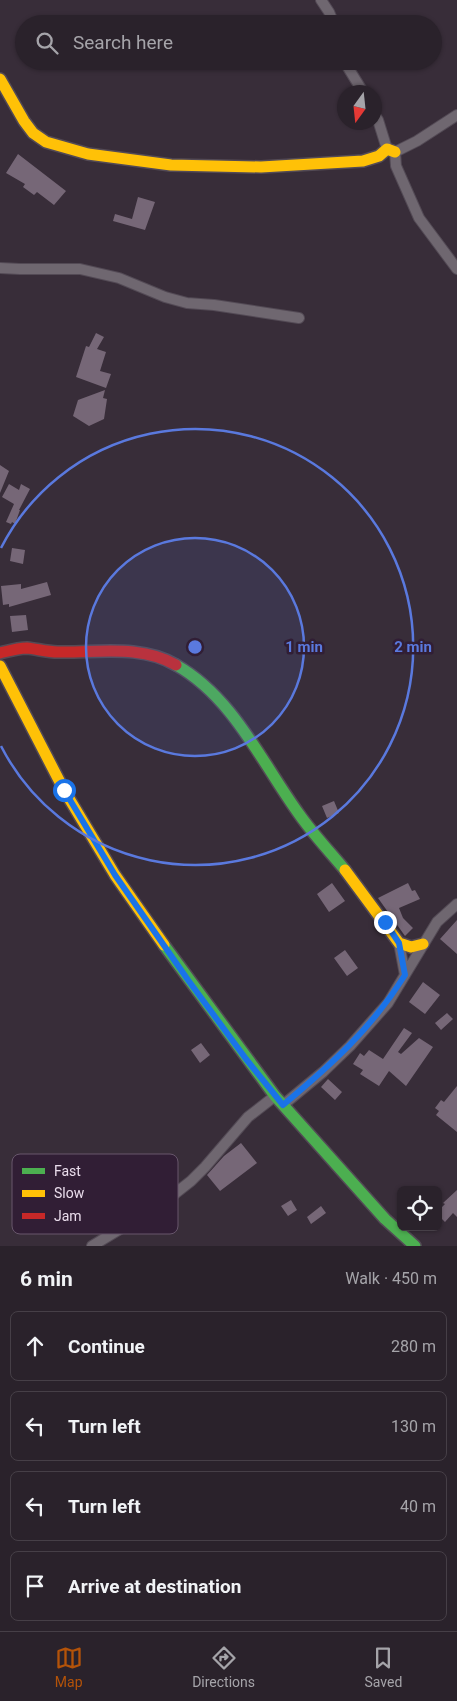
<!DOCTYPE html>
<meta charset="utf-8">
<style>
:root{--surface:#2a222b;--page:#322a33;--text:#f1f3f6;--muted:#a5a4a9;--line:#463f47;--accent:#b45309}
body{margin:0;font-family:Roboto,sans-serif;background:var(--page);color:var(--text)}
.controls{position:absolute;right:15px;bottom:15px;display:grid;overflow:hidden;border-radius:8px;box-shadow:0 1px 4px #0004}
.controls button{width:45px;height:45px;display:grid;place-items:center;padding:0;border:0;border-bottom:1px solid var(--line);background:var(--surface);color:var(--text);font:25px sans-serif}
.compass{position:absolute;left:337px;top:85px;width:45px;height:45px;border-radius:50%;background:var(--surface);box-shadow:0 1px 4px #0004;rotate:195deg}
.stop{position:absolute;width:15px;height:15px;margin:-11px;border:4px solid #1a73e8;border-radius:50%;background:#fff}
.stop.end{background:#1a73e8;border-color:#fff;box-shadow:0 1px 5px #0008}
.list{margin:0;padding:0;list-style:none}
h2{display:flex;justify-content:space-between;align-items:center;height:65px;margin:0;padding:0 20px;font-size:21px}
h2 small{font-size:16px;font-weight:400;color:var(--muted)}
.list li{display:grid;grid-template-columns:32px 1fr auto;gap:15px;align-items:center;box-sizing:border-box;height:70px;margin:0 10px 10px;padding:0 10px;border:1px solid var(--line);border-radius:8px}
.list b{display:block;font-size:19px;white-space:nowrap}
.list em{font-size:16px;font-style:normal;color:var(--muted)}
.icon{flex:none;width:28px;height:28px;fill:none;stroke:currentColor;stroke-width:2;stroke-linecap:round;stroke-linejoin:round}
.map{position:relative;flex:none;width:457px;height:1246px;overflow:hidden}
.search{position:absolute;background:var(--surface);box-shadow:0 1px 4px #0004;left:15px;right:15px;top:15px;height:55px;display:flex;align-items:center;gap:12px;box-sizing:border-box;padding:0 18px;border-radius:28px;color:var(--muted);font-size:19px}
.sheet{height:385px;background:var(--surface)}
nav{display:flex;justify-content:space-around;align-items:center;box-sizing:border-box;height:70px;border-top:1px solid var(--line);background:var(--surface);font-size:14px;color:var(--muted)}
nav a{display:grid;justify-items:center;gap:2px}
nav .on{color:var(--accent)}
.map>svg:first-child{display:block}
.building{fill:#766777}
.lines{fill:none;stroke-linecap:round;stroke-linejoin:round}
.street-casing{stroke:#534a55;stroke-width:12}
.fast-casing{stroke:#534a55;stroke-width:14}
.slow-casing{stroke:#534a55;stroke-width:14}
.jam-casing{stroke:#534a55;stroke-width:14}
.street{stroke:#6f6770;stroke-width:10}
.fast{stroke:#4caf50;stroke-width:11}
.slow{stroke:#ffc107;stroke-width:11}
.jam{stroke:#c62828;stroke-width:11}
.route{stroke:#1a73e8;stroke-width:6}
.ring{fill:none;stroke:#5a79de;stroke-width:2.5}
.key{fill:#311e35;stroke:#68576c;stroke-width:1}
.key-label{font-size:14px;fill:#eaddec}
.centre{fill:#5a79de;stroke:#311e35;stroke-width:2.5}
.ring-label{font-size:15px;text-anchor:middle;font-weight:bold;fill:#5a79de;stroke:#311e35;stroke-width:5;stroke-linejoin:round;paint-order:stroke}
</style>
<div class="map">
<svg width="457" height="1246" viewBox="0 0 457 1246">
<rect width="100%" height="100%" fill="#382d39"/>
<!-- building -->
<path class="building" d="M18 154 66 191 54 205 37 192 34 195 23 187 25 184 6 173Z
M138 197 155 202 145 230 113 221 115 214 132 219Z
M96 333 104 337 97 349 106 352 100 371 111 374 106 388 76 377 86 346 89 347Z
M105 390 103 398 107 399 104 419 89 426 73 416 78 400Z
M0 465 9 471 0 493Z
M9 484 19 490 21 484 30 489 19 510H20L15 524 12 522 11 524 6 522 14 504 2 497Z
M12 548 25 550 23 564 10 561Z
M47 582 51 595 9 607V604L3 605 1 586 21 584V589Z
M26 615 28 630 12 632 10 616Z
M334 801 339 813 327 818 322 806Z
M332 883 345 901 329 912 317 894Z
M408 883 412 891 415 890 420 899 399 908 403 918 413 928 405 936 378 898Z
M457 920V954L440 939Z
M345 950 358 968 347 976 334 958Z
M423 982 440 995 425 1014 409 1002Z
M447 1013 453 1019 441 1030 435 1023Z
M404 1028 412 1033 398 1052 401 1054 419 1038 433 1047 406 1086 389 1071 379 1086 360 1074 363 1070 353 1064 360 1053 364 1056 369 1050 383 1059Z
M201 1043 210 1055 200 1063 191 1050Z
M328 1079 342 1092 335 1100 321 1087Z
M457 1086V1132L436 1115 439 1111 435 1108 441 1100 444 1102Z
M241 1143 257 1163 220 1191 207 1175 224 1156Z
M457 1190V1217L453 1213 445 1222 438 1215V1211L445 1204 443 1203Z
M291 1200 297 1210 288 1216 281 1206Z
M321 1206 326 1213 311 1224 307 1217Z"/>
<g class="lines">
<!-- street casing -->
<g class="street-casing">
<path id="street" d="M321 0 329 12 334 24
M344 61 363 92
M374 114 378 120 387 149
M457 115 417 141 395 152 396 166 419 218 457 269
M0 268 20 269H80L119 278 165 297 187 303 214 305 299 318
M399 943 405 975
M283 1105 323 1072 350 1046 388 1003 437 922 457 904
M92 1246 163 1203 191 1181 205 1167 248 1117 275 1096"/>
</g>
<!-- fast casing -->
<g class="fast-casing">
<path id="fast" d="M176 665C233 697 262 763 299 814 313 834 330 852 345 870
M164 945 275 1096 385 1219 415 1246"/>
</g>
<!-- slow casing -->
<g class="slow-casing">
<path id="slow" d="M0 79 24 121 33 133 46 142 88 154 171 165 261 167 363 161 379 156 387 149 395 152
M0 666 64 790 115 875 164 945
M345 870 399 943 411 947 423 944"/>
</g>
<!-- jam casing -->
<g class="jam-casing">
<path id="jam" d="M0 653C8 651 18 648 27 648 37 649 47 652 58 652 96 653 141 644 176 665"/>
</g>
<!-- street -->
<use href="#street" class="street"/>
<!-- fast -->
<use href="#fast" class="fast"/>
<!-- slow -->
<use href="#slow" class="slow"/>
<!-- jam -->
<use href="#jam" class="jam"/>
</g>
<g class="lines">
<!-- route -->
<path class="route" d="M64 790 115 875 188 980 246 1059 283 1105C332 1064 371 1029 405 975L399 943 385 922"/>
</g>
<!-- distance rings -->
<circle cx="195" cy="647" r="109" fill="#5a79de" fill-opacity=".12"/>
<g class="ring">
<circle cx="195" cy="647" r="109"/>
<path d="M1 548A218 218 0 1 1 1 746"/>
</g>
<!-- legend -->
<rect x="12" y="1154" width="166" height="80" rx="8" class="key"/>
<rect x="22" y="1168" width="23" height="6" fill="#4caf50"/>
<rect x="22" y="1190" width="23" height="7" fill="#ffc107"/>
<rect x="22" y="1213" width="23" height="6" fill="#c62828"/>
<g class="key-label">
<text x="54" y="1176">Fast</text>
<text x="54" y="1198">Slow</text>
<text x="54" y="1221">Jam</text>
</g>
<circle cx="195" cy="647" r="8" class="centre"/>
<g class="ring-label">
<text x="304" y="652">1 min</text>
<text x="413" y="652">2 min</text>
</g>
</svg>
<div class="controls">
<button><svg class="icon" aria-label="locate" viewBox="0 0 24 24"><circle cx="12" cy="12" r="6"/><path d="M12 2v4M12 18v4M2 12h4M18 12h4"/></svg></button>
</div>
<svg class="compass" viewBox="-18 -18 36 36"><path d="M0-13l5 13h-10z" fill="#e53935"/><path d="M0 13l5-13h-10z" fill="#a5a4a9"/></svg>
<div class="stop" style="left:64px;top:790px"></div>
<div class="stop end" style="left:385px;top:922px"></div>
<div class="search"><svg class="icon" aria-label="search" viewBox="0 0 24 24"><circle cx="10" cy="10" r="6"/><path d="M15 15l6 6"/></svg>Search here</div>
</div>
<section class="sheet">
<h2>6 min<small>Walk · 450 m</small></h2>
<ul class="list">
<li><svg class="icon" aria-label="ahead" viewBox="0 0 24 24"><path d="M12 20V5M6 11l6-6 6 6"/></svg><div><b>Continue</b></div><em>280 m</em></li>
<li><svg class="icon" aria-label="left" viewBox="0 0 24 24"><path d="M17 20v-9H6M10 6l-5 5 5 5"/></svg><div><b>Turn left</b></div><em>130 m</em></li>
<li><svg class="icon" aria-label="left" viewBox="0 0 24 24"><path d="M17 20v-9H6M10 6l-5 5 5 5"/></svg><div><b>Turn left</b></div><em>40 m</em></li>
<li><svg class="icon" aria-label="arrive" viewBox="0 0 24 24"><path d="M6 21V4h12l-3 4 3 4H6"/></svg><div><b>Arrive at destination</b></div></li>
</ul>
</section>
<nav>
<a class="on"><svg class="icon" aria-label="map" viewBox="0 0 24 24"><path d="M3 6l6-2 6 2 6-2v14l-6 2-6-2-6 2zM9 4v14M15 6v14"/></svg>Map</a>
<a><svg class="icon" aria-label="directions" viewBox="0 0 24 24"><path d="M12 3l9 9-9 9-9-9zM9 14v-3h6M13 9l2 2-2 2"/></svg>Directions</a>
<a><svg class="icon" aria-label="saved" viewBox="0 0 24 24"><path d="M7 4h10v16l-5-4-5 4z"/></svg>Saved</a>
</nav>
